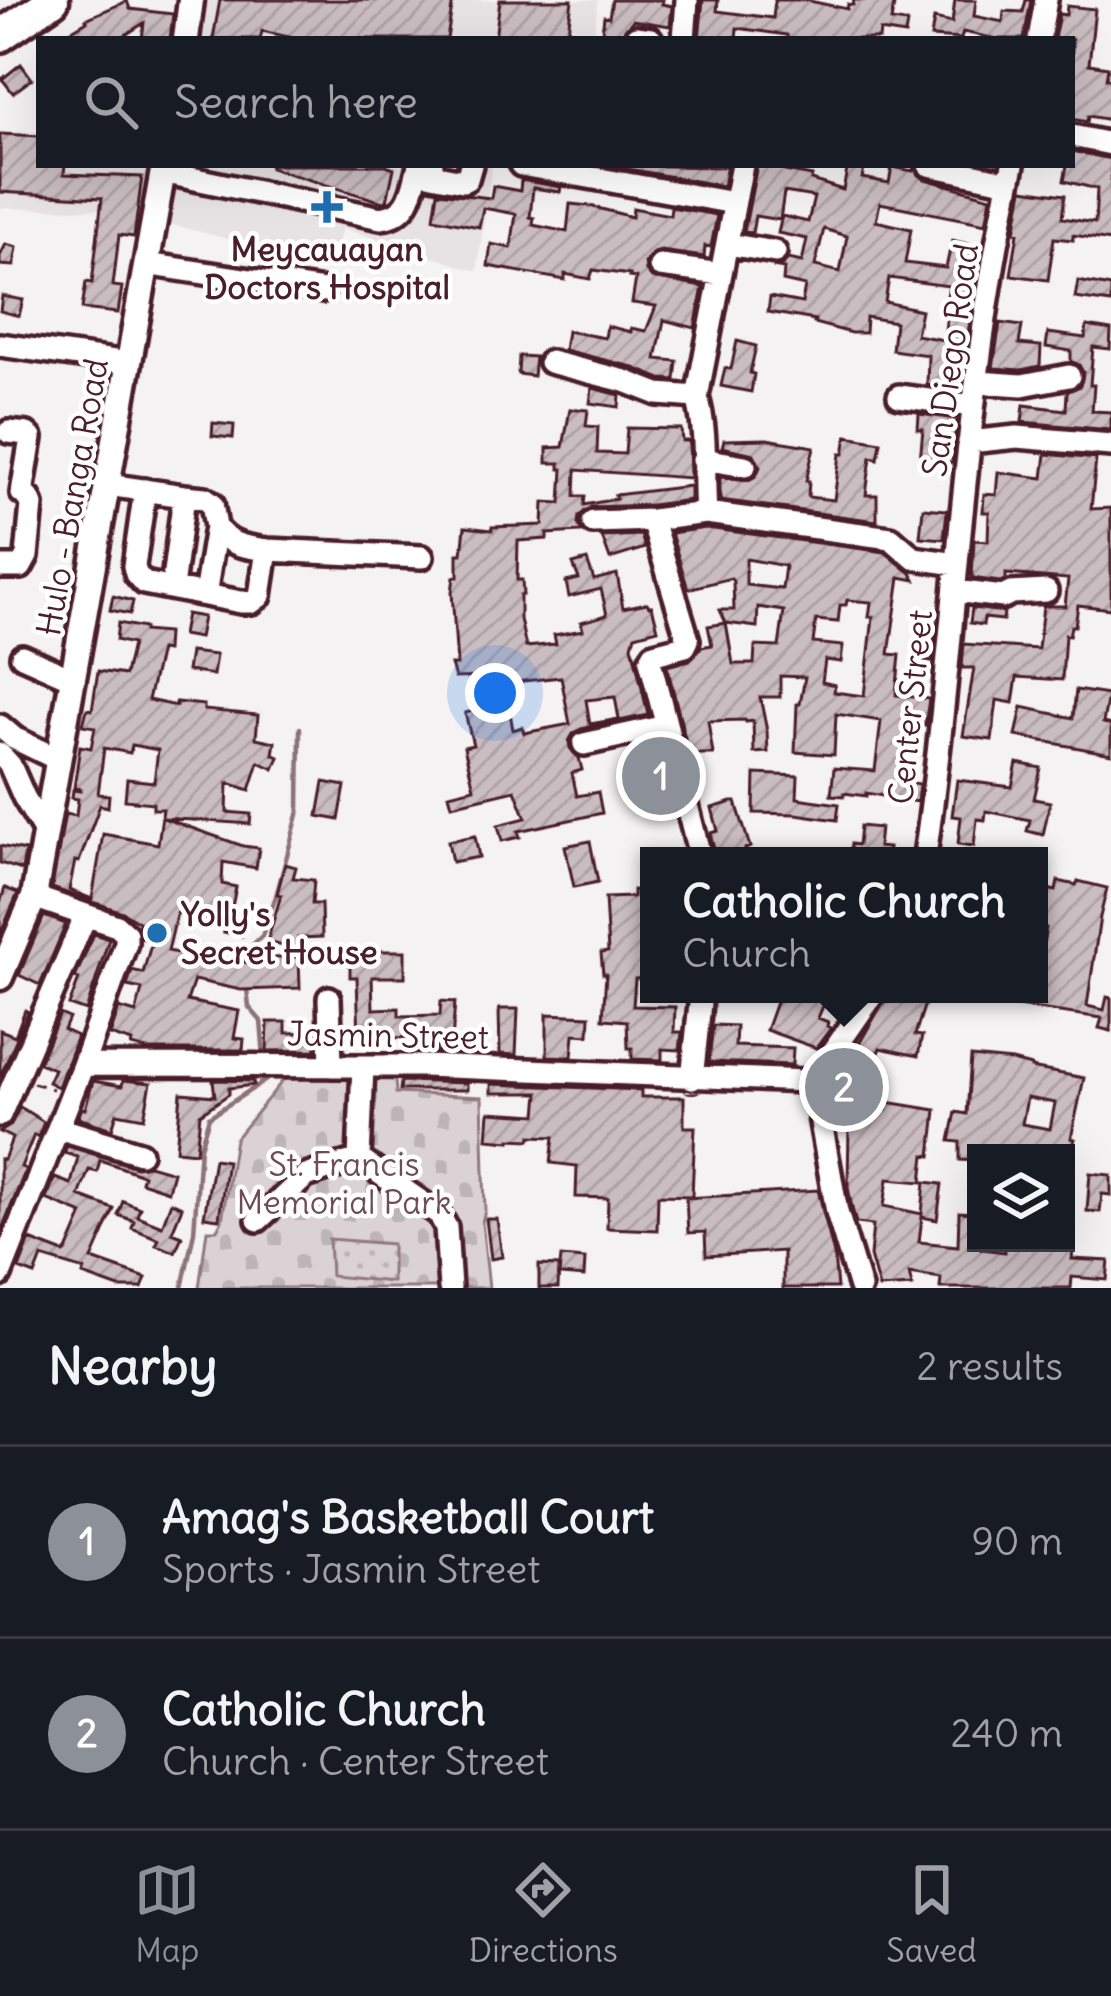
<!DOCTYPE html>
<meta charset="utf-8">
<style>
:root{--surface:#171b24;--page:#242831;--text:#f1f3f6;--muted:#9ea1a6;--line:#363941;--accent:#8c9099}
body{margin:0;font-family:Delius,sans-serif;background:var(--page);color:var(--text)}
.controls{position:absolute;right:36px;bottom:36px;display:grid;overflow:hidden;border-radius:0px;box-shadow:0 12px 48px #0002}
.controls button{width:108px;height:108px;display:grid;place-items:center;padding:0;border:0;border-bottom:3px solid var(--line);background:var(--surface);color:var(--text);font:60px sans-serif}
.you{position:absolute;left:495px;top:693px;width:42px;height:42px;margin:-30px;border:9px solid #fff;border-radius:50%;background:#1a73e8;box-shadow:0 0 0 18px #1a73e833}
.badge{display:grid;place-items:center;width:78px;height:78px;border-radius:50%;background:var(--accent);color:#fff;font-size:39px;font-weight:700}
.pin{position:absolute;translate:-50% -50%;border:6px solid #fff;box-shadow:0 3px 12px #0006}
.popup{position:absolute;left:640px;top:847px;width:408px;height:156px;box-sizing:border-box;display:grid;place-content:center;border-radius:0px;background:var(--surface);filter:drop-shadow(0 3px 9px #0005);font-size:39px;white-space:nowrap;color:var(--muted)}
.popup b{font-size:45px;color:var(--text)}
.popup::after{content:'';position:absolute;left:50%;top:100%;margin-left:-24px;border:24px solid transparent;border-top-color:var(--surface)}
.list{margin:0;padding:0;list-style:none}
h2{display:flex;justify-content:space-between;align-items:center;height:156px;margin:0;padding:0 48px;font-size:51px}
h2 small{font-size:39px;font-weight:400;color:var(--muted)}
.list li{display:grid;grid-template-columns:78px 1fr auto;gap:36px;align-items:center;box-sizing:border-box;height:192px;padding:0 48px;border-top:3px solid var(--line)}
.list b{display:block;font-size:45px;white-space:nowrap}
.list p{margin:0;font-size:39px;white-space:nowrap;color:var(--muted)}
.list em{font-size:39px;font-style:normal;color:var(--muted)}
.icon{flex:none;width:66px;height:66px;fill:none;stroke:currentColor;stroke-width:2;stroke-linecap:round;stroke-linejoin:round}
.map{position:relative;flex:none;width:1111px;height:1288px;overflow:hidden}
.search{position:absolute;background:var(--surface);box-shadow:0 12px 48px #0002;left:36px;right:36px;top:36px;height:132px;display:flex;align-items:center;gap:30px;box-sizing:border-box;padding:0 42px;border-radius:0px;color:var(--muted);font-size:45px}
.sheet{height:540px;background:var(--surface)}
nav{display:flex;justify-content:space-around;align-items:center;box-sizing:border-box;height:168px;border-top:3px solid var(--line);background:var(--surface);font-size:33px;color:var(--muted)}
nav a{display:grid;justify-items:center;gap:6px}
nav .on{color:var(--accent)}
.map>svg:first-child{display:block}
.built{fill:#e7e2e3}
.cemetery{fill:url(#cemetery-stones);stroke:#927880;stroke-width:3}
.park{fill:url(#park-dots);stroke:#927880;stroke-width:3}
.pitch{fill:#dbd2d5;stroke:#927880;stroke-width:3}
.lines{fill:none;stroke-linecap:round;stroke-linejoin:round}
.stream{stroke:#8d727a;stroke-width:4.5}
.building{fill:url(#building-hatch);stroke:#4a1f2b;stroke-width:3;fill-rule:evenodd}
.minor-casing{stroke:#4a1f2b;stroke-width:30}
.major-casing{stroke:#4a1f2b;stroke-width:33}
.highway-casing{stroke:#4a1f2b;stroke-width:39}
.path{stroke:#4a1f2b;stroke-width:3;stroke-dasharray:9 9;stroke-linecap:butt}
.minor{stroke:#fff;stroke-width:21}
.major{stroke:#fff;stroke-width:24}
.highway{stroke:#fff;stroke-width:30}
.poi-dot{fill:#1f6fb2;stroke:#fff;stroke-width:4.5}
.labels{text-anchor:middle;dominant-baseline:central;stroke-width:9;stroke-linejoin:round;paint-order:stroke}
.poi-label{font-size:33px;font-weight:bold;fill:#4a1f2b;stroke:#fff}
.street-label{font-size:33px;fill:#4a1f2b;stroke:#fff}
.park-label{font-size:33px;fill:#6e4c56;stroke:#fff}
</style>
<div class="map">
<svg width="1111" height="1288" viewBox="0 0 1111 1288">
<defs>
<pattern id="cemetery-stones" width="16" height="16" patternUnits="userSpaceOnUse" patternTransform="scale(3)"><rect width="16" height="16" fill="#dbd2d5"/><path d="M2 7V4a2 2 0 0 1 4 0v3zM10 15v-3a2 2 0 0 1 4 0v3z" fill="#bdb4b7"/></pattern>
<pattern id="park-dots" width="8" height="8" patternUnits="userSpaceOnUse" patternTransform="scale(3)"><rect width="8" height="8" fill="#dbd2d5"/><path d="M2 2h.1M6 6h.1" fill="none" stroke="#bdb4b7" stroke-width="1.8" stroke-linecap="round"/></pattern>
<pattern id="building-hatch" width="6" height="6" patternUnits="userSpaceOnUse" patternTransform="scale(3)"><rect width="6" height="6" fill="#cabdc1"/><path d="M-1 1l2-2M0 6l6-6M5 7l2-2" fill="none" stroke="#afa2a6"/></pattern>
</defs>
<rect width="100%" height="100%" fill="#f4f2f2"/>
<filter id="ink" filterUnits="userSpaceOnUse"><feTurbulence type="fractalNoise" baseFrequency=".00833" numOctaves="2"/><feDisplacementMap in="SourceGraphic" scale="24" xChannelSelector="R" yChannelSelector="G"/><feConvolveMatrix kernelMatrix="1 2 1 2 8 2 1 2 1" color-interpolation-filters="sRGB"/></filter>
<g filter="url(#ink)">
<!-- built -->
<path class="built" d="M202 0H598L593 39H196Z
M39 132V165H152L144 210 0 208V133Z
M175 165H492L477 271 342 228 332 265 165 223Z"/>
<!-- cemetery -->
<path class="cemetery" d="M284 1079 395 1080 396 1093 482 1097 485 1211 482 1222 489 1288H199L207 1230H217L222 1220 235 1139Z"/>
<!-- park -->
<path class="park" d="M329 1239 392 1244V1282L331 1276Z"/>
<!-- pitch -->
<path class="pitch" d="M672 756 679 788 651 795 644 764Z"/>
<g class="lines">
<!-- stream -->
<path class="stream" d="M244 966 242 955 262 936 276 896 299 811 300 728
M247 989 249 1007 261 1021 264 1057
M182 1288 194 1232 200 1147 209 1117 266 1080 265 1074"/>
</g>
<!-- building -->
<path class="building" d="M220 0H453L447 39H298L262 31 260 39H213Z
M500 0H572L567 39H495Z
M612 0H663L662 4 672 6 670 26 633 20 621 35 602 32 604 16 609 17Z
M703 0H718L717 11 773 18 775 0H805L847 9 848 4 853 5 854 0H895L891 21 907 23 905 35 880 31 879 39H787V35L737 28 736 39H699Z
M955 0H976L974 16 1003 22 1004 11 1023 12 1026 0H1031L1024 39H997L963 32 961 39 931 37 934 19 952 23Z
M127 1 130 9 173 14 170 39H142L144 23 119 39H57L87 21 86 19Z
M1067 6 1095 9 1089 64 1108 67 1106 79H1111V120L1088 116 1087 122 1072 119V39H1054L1059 14 1066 15Z
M21 64 32 79 13 93 2 79Z
M0 134 39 136V165H65L64 174 142 177 134 237 119 235 113 286 122 287 118 313 82 309 86 282 92 283 102 198 0 192Z
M1072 151 1111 159V241L1073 235V240L1054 238 1048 280 1011 275 1018 233 1015 232 1023 189 1065 195 1062 218 1095 223 1097 189 1064 181 1067 165H1072Z
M270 165H386L394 168 387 201 383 202 270 168Z
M606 165 722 167 727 165 723 186Z
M757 165H786L785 171 812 176 811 180 843 190 848 165H865L862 178 889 183 892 167 913 171 914 166 918 175 925 179 991 197 986 224 880 203 876 221 911 229 905 263 946 268 952 240 981 247 962 374 951 373 950 388 927 385 928 355 892 350 895 322 866 317 865 333H851L814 323 815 320 768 312 770 297 802 303 805 286 783 281 784 269 773 267 781 266 788 259 802 262 807 239 778 233 782 216 808 222 814 197 784 192 780 220 755 216 752 233 744 232ZM824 229 847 236 840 272 815 266ZM889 278 949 286 944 312H947L944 340 916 335 921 310 885 302Z
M521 180 561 187 560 192 533 188 530 217 534 218 533 225 567 232 570 204 590 206 632 217 633 208 670 215 671 207 717 215 711 247 705 246 704 257 661 251 653 253 645 263 646 271 652 278 703 287 695 328 664 320 656 359 677 361 675 380 661 379 629 366 564 350 567 331 605 338 607 326 631 332V328L646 331 656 306 632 303 636 278 629 277 630 275 593 270 590 279 565 274V280L488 266 491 244 511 248 516 214 483 208 479 227 434 218 438 192 491 198 493 186 520 191Z
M6 244 17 247 14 266 0 265V256Z
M1078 281 1111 287V303L1075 298Z
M2 296 23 300 19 316 0 311Z
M1000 323 1022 326 1019 344 1041 346 1040 366 1021 370 993 368Z
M1087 326 1111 330 1110 349 1093 347 1090 385H1094L1092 411 1111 412V430L1022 422 1024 405 1066 410 1067 392 1080 386 1083 372 1079 365 1071 361V351L1046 347 1048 333 1085 338Z
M737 341 756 346 750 373 754 374 751 392 721 386 725 368 731 369Z
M519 356 535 357 533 376 518 374Z
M592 388 620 395 619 407 590 403Z
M570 409 588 410 586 426 598 427 597 453 625 454 627 428 681 429 682 441H689L690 478 576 470 575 496H585L584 505 616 499 615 495 690 486V500L651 505 591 507 579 516 578 524 582 532 547 534V539L518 541 517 580H522L523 595H520V619L526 647 556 644 554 635 583 630 581 622 607 615 601 589 569 597 566 582 579 579 573 564 587 560 594 580 617 574 623 608 647 603 649 606H652L658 629 635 635 632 645 648 715 581 729 573 734 569 741 570 748 579 758 582 770 572 773 577 796 598 792 602 813 518 831 520 837 502 841 498 825 526 818 515 790 452 805 449 794 474 788 464 747 473 745 465 713 485 708 480 677 455 678 451 665H457L452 592 454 577H458V554H462L465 527 492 530V527L543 525 544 502 561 503 563 469H560V463H547V448L563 447ZM561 677 570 724 524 733 522 727 513 730 505 683ZM615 697 619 719 590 724 586 700Z
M919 414 957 419 952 463 920 460 923 429H918Z
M213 423 234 425 233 438 212 436Z
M847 436 881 442 878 459 871 457 866 495H877V521L720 500V477L749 480 756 476 760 467 754 454 722 447 724 440 767 439 814 447 806 481H809L808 497 834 500 840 454H844Z
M1046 454 1096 459 1091 509 1111 508V609L1078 605 1075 626H1071L1069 636 1065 635 1062 680 1017 677 1013 703 997 700 992 740 963 736 974 668H962L964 644 1038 649 1043 606H1065L1068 579 1006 574V579L1000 582 972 578 974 540 988 541 989 512H983L984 494 996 495 998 472 1043 478Z
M923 508 947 510 944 539 920 537Z
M706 528 885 552 911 573 915 580 900 577 889 654 900 655 896 695 929 699 925 726 917 725 914 753 905 752 901 781 919 784 917 802 866 793V796L844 793V796L831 795 834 768 875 771 881 721 836 714 834 755 795 752 797 704H800L805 677 780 676V697H760L767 731 768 752 754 753 753 721 746 722 745 720 708 721 713 754H689L667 666 690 660 701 647 712 645 708 626 726 623 720 610H734L733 582 731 578 688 589 671 533ZM746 559 785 566 782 589 746 585ZM847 600 871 602 869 617H873L864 696 834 692 835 685 822 682 825 660 841 662 843 646 813 643 816 620 838 622 840 605H846ZM758 607 784 611 779 647 755 646 754 664H733L726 623 757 627Z
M641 535 645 548 610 559 602 537Z
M113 596 133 601 130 614 110 610Z
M972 608 1004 612 1003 620 984 618 983 625 970 623Z
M186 614 203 617 199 638 182 635Z
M926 621 936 622 932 662 916 660 918 642H924Z
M118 623 144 628V631L167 633 166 651 160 650 148 700 176 706V702L204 705V710L258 715 256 738 275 742 273 754 279 757 274 769 259 762 250 790 228 783 227 812 251 814 250 824 163 818 243 846 259 848 256 868 223 862 222 884 236 887 230 917 246 921 242 936 224 932 226 924 177 913 168 951 218 963V957L248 963V959L299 957 300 988 241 990 194 980 187 1001 239 1011 234 1038 244 1039 243 1050H147L131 1046 132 1042 110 1035 119 1008 136 1013 142 989 127 986 132 970 143 973 152 941 141 938 143 929 139 928V922L123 912 52 888 65 814 76 816 78 799 72 798 73 790 80 791V789L74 788 80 746 91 748 95 727 83 725 87 709 92 710 98 671 125 675 132 644 116 640ZM132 745 158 750 154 782 127 779 125 800 153 803V809H163L158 844 103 834 92 899 69 890 75 861 79 862 100 805 108 807 109 795 98 794 104 748 130 753Z
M190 652 216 655 213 675 187 671Z
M1076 690 1108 695 1103 723 1111 725V754L1016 736 1022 707 1073 718Z
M656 744 659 756 635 761 633 749Z
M1017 763 1041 768 1034 799 1050 802 1043 835 1027 831 1030 820 986 811 985 820 977 819 974 846 958 844 961 817 952 816 957 780 1012 787Z
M755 774 798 776 797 798 839 804 837 820 796 814 754 813Z
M324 782 345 786 339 820 318 816Z
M732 802H736L750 847 745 849 747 856H716L710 833 718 831 712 808Z
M860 826 880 828 878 847 888 848 887 856 850 855 851 844 858 845Z
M475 836 479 857 452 862 448 841Z
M590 841 598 882 574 887 565 846Z
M0 846 25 851 22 870 0 863Z
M285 864 296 867 293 878 314 880 312 904H321L322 937 298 938 299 950 267 942 281 895 277 894Z
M1058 881 1076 885 1078 881 1107 888 1100 917 1087 1006 1104 1010 1107 997 1111 998V1031L1099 1028 1102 1018 1010 1005 1011 994H1039V950H1042L1046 928 1039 927V887L1056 891Z
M5 888 18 893 0 935V903Z
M633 890 649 891V978L635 979 633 1006 675 1007 674 1032H682L680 1050 662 1049V1060L632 1059V1048H628L627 1021 603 1019 606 974H603L601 953 608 952 605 898 633 897Z
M44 916 66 924 40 985 19 975Z
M94 934 109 939 86 1011 69 1005 79 979 75 978Z
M350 951H405V977H372L373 1009 399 1008V1016L440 1015 441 1001 455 1002 452 1042H455V1052L436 1051V1039H421V1037L359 1039 357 977H350Z
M779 994H828L818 1018 828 1022 827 1026 831 1028 816 1048 766 1030Z
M888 994H928L915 1035 922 1036 918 1056 880 1048 878 1053 859 1044Z
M499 1009H518L516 1055 500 1054Z
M25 1010 28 1012 0 1077V1030L15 1036Z
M60 1014 69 1018 64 1030 77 1036 58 1087 48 1082 54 1069 39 1063Z
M547 1014 590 1016 589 1035 574 1034 572 1057 547 1056Z
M268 1022H286V1033L315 1032 316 1050 267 1051Z
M713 1025 736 1026 735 1046 793 1048 792 1065 709 1062Z
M971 1057 1012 1061 1031 1066V1068L1084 1078 1071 1138 1075 1139 1071 1153H976V1161L960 1160V1142L950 1141 956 1112 967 1114ZM1027 1098 1055 1103 1050 1129 1022 1124Z
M834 1077 863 1080 860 1109 886 1110 887 1102 936 1110 931 1156 925 1155 922 1182 888 1179 884 1206 922 1214 925 1182 942 1184 937 1220 922 1217 919 1242 958 1246 959 1212 976 1213V1243H981V1249L1005 1252V1243H1074L1072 1259 1109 1261 1107 1280 1072 1277 1071 1288H940L941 1278 909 1273 912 1286 879 1288 870 1256 873 1225 856 1223 852 1208 848 1187 849 1124 836 1123 828 1085Z
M123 1080 151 1083 144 1118 117 1113 112 1129 78 1118 82 1108 85 1109 93 1081 122 1086Z
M213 1080 253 1081 254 1085 229 1088V1094L200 1114 196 1152 176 1150 181 1093 215 1096Z
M401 1081 467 1083V1090H400Z
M491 1084 641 1090V1097H684V1127H695L692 1196 658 1195 657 1230 607 1228 608 1198 576 1197 577 1166 551 1163 554 1137 531 1136 530 1140 510 1139V1141L487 1139 489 1112 537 1115 539 1093H491Z
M20 1107 44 1122 38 1137 34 1135 21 1167 26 1169 0 1234V1159L4 1160 12 1138 0 1132 10 1126Z
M67 1146 136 1167 149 1165 173 1172 168 1191 141 1182 143 1175 100 1160 97 1172 89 1170 79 1196 114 1209 92 1259 146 1278 142 1288H119L83 1275 85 1270 42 1257 35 1275 19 1269 30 1240 64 1253 67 1251 83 1214 46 1199 55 1178 71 1184 78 1157 64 1153Z
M214 1159 227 1161 219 1219 204 1217Z
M1090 1173 1111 1175V1195L1102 1194 1100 1212 1087 1211Z
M818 1190 834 1255 837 1288H783V1251L706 1256 705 1232 688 1233 686 1198Z
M123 1201 140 1208 137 1216 162 1226 171 1202 182 1207 172 1232 182 1236 175 1252 156 1245 159 1239 132 1228 134 1221 118 1215Z
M486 1219H497L502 1257 491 1259Z
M561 1257 585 1259 584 1277 559 1275Z
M539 1265 559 1266 558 1288H539Z"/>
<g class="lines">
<!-- minor casing -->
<g class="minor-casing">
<path id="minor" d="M636 37 651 39
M684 39 687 0
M1039 39 1046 0
M1072 136 1111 144
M432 165V175L463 181 467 179 471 165
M521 165 734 203
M929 165 1009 182
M162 172 381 218C411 214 412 191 419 165
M727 244 775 252
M146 264 323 291
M660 266 721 274
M0 345 129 363
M550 362 625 381 658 394 697 397
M978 382 1022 385 1069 376
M899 396 973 406
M969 442 1017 437 1111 445
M703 459 745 466
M108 485 184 496
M145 490 134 566 136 574 144 583 241 602H252L260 596 267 550 422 557
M706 513C703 474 708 434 697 397L742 165
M652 520 688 640 685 646 654 654 650 661 700 856
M593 522 652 520 706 513 891 538 914 558 957 564
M216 527C229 546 246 547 267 550
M0 567H21L27 556 32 505 29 498 22 493 31 438 27 434 9 432
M172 588 184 496 205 498 212 503 216 527 205 595
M955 591 1003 597 1011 593 1046 591
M22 656 74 679
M0 726 14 738 59 760
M584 744 666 726
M0 754 10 765 24 797 46 834
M925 856C958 626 962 392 1013 165
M329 998 331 1066
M83 1065 424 1066 806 1081
M817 1075 873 994
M692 1079 701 994
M816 1094 837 1212 860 1288
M0 1115 85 917
M58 1128 140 1153
M359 1159 439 1214 446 1227 450 1288
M258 1220 306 1176 359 1159 363 1066
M0 1275 83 1065 126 943V934L117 926 34 897"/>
</g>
<!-- major casing -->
<g class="major-casing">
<path id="major" d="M186 39 191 0
M0 977 34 897 164 165"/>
</g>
<!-- highway casing -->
<g class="highway-casing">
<path id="highway" d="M0 36 53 0"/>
</g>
<!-- path -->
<path class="path" d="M33 1083 53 1089"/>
<!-- minor -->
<use href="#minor" class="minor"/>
<!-- major -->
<use href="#major" class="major"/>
<!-- highway -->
<use href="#highway" class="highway"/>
</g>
</g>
<!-- markers -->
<g class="poi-dot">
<path d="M321 189h12v12h12v12h-12v12h-12v-12h-12v-12h12z"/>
<circle cx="157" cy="933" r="12"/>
</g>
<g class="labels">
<!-- poi labels -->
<g class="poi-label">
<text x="327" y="249">Meycauayan<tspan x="327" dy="38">Doctors Hospital</tspan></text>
<text x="181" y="914" text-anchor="start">Yolly's<tspan x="181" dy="38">Secret House</tspan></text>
</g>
<!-- street labels -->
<g class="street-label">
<text transform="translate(950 360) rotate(-82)">San Diego Road</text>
<text transform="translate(72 497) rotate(-80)">Hulo - Banga Road</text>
<text transform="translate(910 707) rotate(-84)">Center Street</text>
<text transform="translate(388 1035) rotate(1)">Jasmin Street</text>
</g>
<!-- park labels -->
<g class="park-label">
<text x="344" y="1164">St. Francis<tspan x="344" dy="38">Memorial Park</tspan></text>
</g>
</g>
</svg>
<div class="controls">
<button><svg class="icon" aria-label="layers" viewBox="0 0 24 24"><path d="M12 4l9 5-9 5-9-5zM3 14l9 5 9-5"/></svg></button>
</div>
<div class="you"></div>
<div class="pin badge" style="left:661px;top:776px">1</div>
<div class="pin badge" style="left:844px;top:1087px">2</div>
<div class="popup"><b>Catholic Church</b>Church</div>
<div class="search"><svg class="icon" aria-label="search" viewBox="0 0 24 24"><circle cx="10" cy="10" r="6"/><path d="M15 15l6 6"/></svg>Search here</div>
</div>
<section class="sheet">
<h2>Nearby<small>2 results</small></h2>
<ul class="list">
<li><span class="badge">1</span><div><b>Amag's Basketball Court</b><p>Sports · Jasmin Street</p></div><em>90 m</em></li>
<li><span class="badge">2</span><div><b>Catholic Church</b><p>Church · Center Street</p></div><em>240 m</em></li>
</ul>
</section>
<nav>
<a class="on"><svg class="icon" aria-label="map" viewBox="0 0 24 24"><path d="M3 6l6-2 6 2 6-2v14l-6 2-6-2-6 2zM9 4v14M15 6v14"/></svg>Map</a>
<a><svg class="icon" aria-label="directions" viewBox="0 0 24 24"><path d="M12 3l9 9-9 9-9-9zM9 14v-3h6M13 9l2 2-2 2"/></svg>Directions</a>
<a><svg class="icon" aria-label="saved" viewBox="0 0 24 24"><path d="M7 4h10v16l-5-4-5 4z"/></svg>Saved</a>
</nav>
